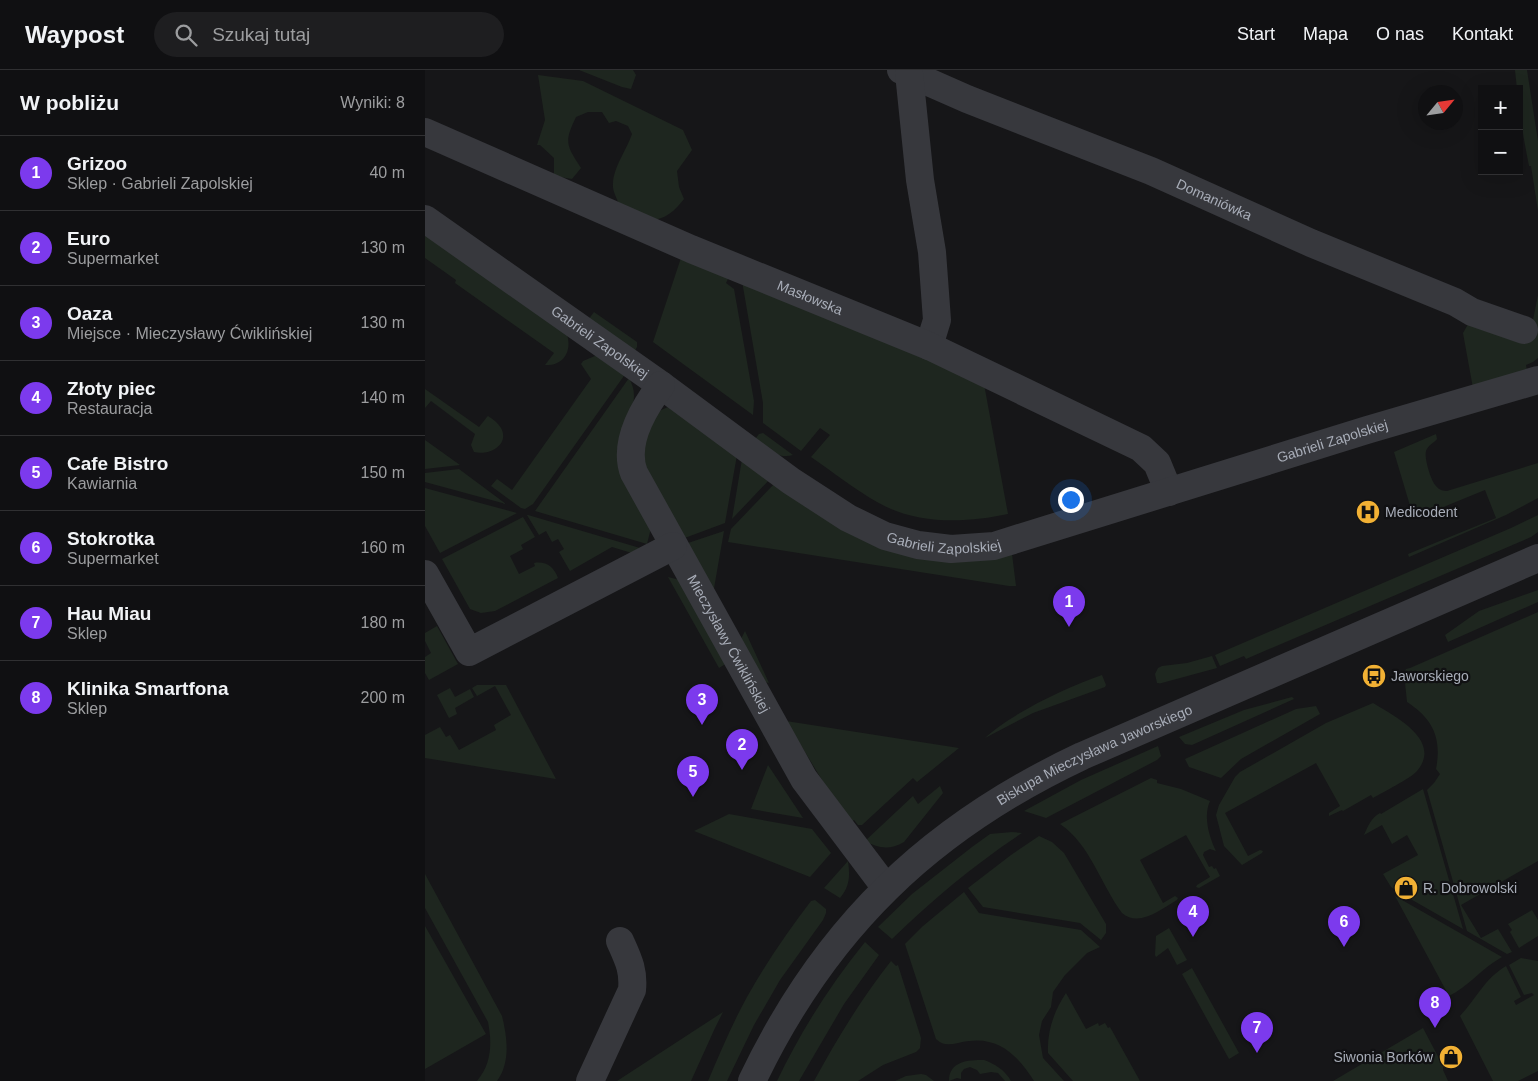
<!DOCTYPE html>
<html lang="pl">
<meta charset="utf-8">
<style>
:root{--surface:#101012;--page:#1e1e20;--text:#f1f3f6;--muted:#9c9d9f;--line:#303032;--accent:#7c3aed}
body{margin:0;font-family:Arial,sans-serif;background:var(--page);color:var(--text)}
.controls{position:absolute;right:15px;top:15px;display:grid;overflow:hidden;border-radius:0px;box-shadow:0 5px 20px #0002}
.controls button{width:45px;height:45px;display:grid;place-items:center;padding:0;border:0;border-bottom:1px solid var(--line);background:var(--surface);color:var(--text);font:25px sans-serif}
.compass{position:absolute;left:993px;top:15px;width:45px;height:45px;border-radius:50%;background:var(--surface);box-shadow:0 5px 20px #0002;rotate:61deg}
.you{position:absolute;left:645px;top:429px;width:18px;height:18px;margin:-12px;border:4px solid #fff;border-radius:50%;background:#1a73e8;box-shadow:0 0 0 8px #1a73e833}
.badge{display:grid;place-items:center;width:32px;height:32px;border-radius:50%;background:var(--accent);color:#fff;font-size:16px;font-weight:700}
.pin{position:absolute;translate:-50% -41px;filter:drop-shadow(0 1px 2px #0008)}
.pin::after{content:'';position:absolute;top:26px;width:18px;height:15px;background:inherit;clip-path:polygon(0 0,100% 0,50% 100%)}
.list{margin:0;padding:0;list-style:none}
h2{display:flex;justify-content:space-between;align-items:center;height:65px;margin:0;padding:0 20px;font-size:21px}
h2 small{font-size:16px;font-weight:400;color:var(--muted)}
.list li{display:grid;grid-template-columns:32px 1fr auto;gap:15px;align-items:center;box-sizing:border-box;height:75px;padding:0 20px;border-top:1px solid var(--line)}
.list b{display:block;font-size:19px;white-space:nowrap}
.list p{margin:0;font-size:16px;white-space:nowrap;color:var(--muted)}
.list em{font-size:16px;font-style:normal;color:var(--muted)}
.icon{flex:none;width:28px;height:28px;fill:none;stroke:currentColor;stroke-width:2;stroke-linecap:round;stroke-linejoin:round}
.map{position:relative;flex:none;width:1113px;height:1011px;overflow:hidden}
header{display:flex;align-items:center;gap:30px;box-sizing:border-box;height:70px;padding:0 25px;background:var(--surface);border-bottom:1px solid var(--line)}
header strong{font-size:24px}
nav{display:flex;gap:28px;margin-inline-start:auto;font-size:18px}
.search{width:350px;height:45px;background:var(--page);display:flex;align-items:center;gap:12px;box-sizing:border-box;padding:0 18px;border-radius:28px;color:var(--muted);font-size:19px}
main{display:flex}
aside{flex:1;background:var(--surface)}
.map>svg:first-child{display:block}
.green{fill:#1e261f}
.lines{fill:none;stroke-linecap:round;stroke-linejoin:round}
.minor{stroke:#37383d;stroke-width:28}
.labels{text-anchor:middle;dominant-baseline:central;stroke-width:4.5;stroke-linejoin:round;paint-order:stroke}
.street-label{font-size:14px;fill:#a8adb8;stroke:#111113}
.poi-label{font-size:14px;fill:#a8adb8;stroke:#111113;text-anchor:start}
</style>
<header>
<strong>Waypost</strong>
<div class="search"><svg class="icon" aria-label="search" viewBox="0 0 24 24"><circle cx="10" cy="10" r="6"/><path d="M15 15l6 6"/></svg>Szukaj tutaj</div>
<nav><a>Start</a><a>Mapa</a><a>O nas</a><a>Kontakt</a></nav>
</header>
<main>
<aside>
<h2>W pobliżu<small>Wyniki: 8</small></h2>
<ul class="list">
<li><span class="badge">1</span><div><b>Grizoo</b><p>Sklep · Gabrieli Zapolskiej</p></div><em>40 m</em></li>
<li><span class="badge">2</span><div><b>Euro</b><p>Supermarket</p></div><em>130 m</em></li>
<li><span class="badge">3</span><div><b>Oaza</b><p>Miejsce · Mieczysławy Ćwiklińskiej</p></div><em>130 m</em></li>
<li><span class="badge">4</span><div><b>Złoty piec</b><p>Restauracja</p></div><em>140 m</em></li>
<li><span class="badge">5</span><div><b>Cafe Bistro</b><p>Kawiarnia</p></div><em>150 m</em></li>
<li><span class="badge">6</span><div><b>Stokrotka</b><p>Supermarket</p></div><em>160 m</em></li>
<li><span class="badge">7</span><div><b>Hau Miau</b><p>Sklep</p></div><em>180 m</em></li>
<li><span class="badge">8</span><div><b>Klinika Smartfona</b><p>Sklep</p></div><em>200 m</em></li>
</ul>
</aside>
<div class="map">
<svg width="1113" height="1011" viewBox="0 0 1113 1011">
<rect width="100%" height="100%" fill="#161618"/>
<!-- green -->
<path class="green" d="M154 0H208L211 5 206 19 197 17Z
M1090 0H1102L1113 71V141L1106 96H1104C1099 70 1094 45 1094 19H1092Z
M113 5 158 11 258 60 267 80 252 101 254 117 259 129C249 142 238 152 219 150 212 149 202 141 195 137 193 130 187 121 188 114 188 98 202 79 207 64L203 56 191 51 184 53 177 42H163L151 47C139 72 141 75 156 98L147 109 129 106V88L115 75H112L120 50Z
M0 160 141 262C148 279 140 296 120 295L129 283 30 213 31 210 0 188Z
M259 179 307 201 301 213 309 219 329 331 328 345 228 272Z
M317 211 559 314 583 444C541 453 491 455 452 432 429 419 408 402 386 387L405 365 395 358 376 381 338 353V333Z
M1113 225V288L1108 292 1101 295 1102 301 1048 318 1038 263 1046 249 1107 255Z
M169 242 212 272V277L209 282 163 250Z
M170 286H176L201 303 108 434 100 439 96 438 66 416 72 409 87 420 166 309 156 294 158 291Z
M204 308C210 319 210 327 207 339L226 458 222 474 110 441Z
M0 319 54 357 62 347 63 346C68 349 73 353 76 358 85 375 64 386 49 382L46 375 50 364 6 331 0 338Z
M243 337 312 385 300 453 257 469 223 407 216 385 218 371 234 341Z
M338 363 368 385C353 390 341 377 330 369L334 364Z
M1011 364 1012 369C1009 373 1003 375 1001 381 999 388 1006 411 1011 416 1014 420 1018 421 1022 421L1113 393V428L1081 445 984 487 983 484 1071 448 1060 420 989 449 969 382Z
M0 370 35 395 0 399Z
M317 389 345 409 307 449Z
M34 399 81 434 0 412V403Z
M351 412 422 462 587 484 591 516H584L303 472 306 459Z
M0 418 92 443 15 483 0 456Z
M102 445H103L215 478 210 484 187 477 145 501 134 482 139 479 133 469 127 472 121 461 114 465Z
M1113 445V462L1106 467 821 589 819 586 795 596 790 585 1086 458Z
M98 447 110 467 96 475 98 479 85 486 94 504 110 496 109 493C121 491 129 497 133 508L70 541 56 543 45 539 17 489Z
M299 461 288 524 260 474Z
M243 507 255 510 302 593 294 598Z
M1113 520V532L1023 572 1020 565 1054 541Z
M1113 542V791L1036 835 1056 868 1073 859 1087 882 1082 884 1042 861 1002 720 1009 713 1015 704 1011 699C1017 668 1008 649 982 632L979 603 981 599 985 598Z
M12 556 33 594 4 610 0 603V587L6 583 0 571V563Z
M320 561 344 613 334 610 314 573Z
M787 586 792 598 733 614 735 613H732L730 604 733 598 737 596 762 593Z
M677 605 681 615 680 617 608 643 560 668C587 643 642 617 677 605Z
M52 615H81L131 709 0 688V665L15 657 21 667 25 665 34 680 71 660 69 655 86 645 70 616 52 626 47 618Z
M25 618 30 627 45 619 49 627 30 638 32 644 24 648 12 625Z
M867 627 869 629 767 675 760 674 754 667 819 640Z
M948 633C969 646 1018 670 992 701 985 709 958 722 948 728L946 725 918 741 917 740 904 746V743L915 736 891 693 800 743 823 786 835 780 838 781 837 783 817 795 799 776 791 745 794 735 810 707 815 702 901 653Z
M891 636 895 644 816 689 796 708 764 697 760 689 871 639Z
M361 651 534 678 492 712 488 708 437 755H433L429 750 424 754Z
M733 676 736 686 732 690 621 748 599 741 656 710Z
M343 695 378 748 326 739Z
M726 708 732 710V713L756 719 785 731C778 746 784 767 791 781L785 779 779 782 778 785 784 797 787 796 789 799 791 798 795 806 774 818 771 817 772 815 785 807 761 765 715 790 738 833 750 826 753 828 752 830C736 839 714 858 697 843 676 815 665 774 635 754Z
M515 716 518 723 479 772C465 780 454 779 440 771L488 726 493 734Z
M998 719 1038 859 982 827 985 826 990 820 987 811 979 812 973 817V822L966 817 958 804 993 785 982 765 967 774 957 755 939 765C943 756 946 748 955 743L956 744Z
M304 744 387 759 406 783 385 807 269 761Z
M587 762 597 763C550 794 507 830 467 869L453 857 487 824 547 777 565 764Z
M614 766 627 772 639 783 681 854V863L676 870 655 853 558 837 543 818 586 785Z
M423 791C425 806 425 816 415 828L399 818Z
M0 804 77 946C82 966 86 992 72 1011H52C67 994 67 972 63 952L0 838Z
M539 822 554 843 656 860 675 877 662 883 640 905 628 922 626 937 617 951 614 965 618 988 639 1011H609C594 987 575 967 544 971 531 972 521 979 511 969L480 874 498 856Z
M970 826 1077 887C1057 898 1044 916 1024 926Z
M390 830 401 839V843L398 850 355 910 329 955 302 1011H283C295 983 307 954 322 927 341 893 363 861 386 831Z
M1107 840 1113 850V866L1094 878 1085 862 1087 860 1083 854Z
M0 856 61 964 0 999Z
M744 858 762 890 752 895 743 878 731 887 730 885 731 866Z
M440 872 454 885 419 934 374 1011H352C376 961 405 915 440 872Z
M1096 888 1113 891V1001L1093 1011H1068L1035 946C1052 928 1059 909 1081 896L1096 927 1089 931 1091 935 1109 925 1107 923 1099 925 1084 895Z
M466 891 471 896 473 895 496 968 495 978 491 982 458 995 433 1011H389C412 969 436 929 466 891Z
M767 898 814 983 804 989 757 904Z
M641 923 661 959 673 953 674 956 680 953 683 958 685 957 715 1011H648L623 983C622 961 629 941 641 923Z
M298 942 290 958 266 1011H192Z
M998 958 1018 996V1000L1023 1011H908Z
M559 990C570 994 580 1000 586 1011H580L573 1003 566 1002 555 1004 552 1000 545 997 539 999 536 1003V1009L532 1008 524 1011C524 991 543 990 559 990Z
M496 1004 501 1005 509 1011H470L481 1006Z"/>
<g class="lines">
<!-- minor -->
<g class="minor">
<path id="s1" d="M476 0 542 29 726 101 886 173 1030 232 1047 242 1099 260"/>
<path d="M484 3 495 110 507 182 512 250 504 276"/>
<path id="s2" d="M0 62 266 179 504 276 716 378 732 393 744 422"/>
<path id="s3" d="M0 149 236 315 366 411 423 448 460 466 493 475 526 479 569 476 942 360 1113 310"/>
<path id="s4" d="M236 315C218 339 198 374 209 403L379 709 461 818"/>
<path d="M0 504 44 582 248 476"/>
<path d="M165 1011 207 920C209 900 203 889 195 871"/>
<path id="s5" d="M327 1011C400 858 504 758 657 686L1113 488"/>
</g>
</g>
<!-- icons -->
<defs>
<g id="hospital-disc" transform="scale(1.25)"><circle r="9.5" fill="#f2b134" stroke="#111113"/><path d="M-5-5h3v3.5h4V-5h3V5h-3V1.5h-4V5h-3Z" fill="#111"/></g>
<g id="bus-disc" transform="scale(1.25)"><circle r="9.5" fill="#f2b134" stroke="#111113"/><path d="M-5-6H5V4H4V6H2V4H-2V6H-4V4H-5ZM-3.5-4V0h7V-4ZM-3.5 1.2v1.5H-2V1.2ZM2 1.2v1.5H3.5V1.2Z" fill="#111"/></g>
<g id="shop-disc" transform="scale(1.25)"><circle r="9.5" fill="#f2b134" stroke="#111113"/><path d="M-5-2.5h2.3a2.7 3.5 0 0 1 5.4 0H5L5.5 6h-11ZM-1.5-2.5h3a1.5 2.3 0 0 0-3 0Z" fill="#111"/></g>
</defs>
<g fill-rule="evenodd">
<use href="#hospital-disc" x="943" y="442"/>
<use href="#bus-disc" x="949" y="606"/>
<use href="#shop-disc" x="981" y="818"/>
<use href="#shop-disc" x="1026" y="987"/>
</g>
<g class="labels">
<!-- street labels -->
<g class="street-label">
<text stroke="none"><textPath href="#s1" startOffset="339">Domaniówka</textPath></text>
<text stroke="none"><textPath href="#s2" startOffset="419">Masłowska</textPath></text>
<text stroke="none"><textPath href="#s3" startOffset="214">Gabrieli Zapolskiej</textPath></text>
<text stroke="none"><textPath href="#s3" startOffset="1024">Gabrieli Zapolskiej</textPath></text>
<text stroke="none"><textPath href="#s3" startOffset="619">Gabrieli Zapolskiej</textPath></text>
<text stroke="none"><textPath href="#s4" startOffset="291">Mieczysławy Ćwiklińskiej</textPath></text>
<text stroke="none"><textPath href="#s5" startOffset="485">Biskupa Mieczysława Jaworskiego</textPath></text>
</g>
<!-- poi labels -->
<g class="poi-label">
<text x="960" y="442">Medicodent</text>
<text x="966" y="606">Jaworskiego</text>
<text x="998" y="818">R. Dobrowolski</text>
<text x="1008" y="987" text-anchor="end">Siwonia Borków</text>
</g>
</g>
</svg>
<div class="controls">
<button>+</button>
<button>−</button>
</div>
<svg class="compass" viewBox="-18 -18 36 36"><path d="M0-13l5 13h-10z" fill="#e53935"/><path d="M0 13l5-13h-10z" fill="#9c9d9f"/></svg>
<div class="you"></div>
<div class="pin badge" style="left:644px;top:557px">1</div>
<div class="pin badge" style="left:317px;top:700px">2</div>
<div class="pin badge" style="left:277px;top:655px">3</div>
<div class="pin badge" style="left:768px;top:867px">4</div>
<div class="pin badge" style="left:268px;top:727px">5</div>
<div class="pin badge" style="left:919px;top:877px">6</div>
<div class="pin badge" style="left:832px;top:983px">7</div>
<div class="pin badge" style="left:1010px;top:958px">8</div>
</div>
</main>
